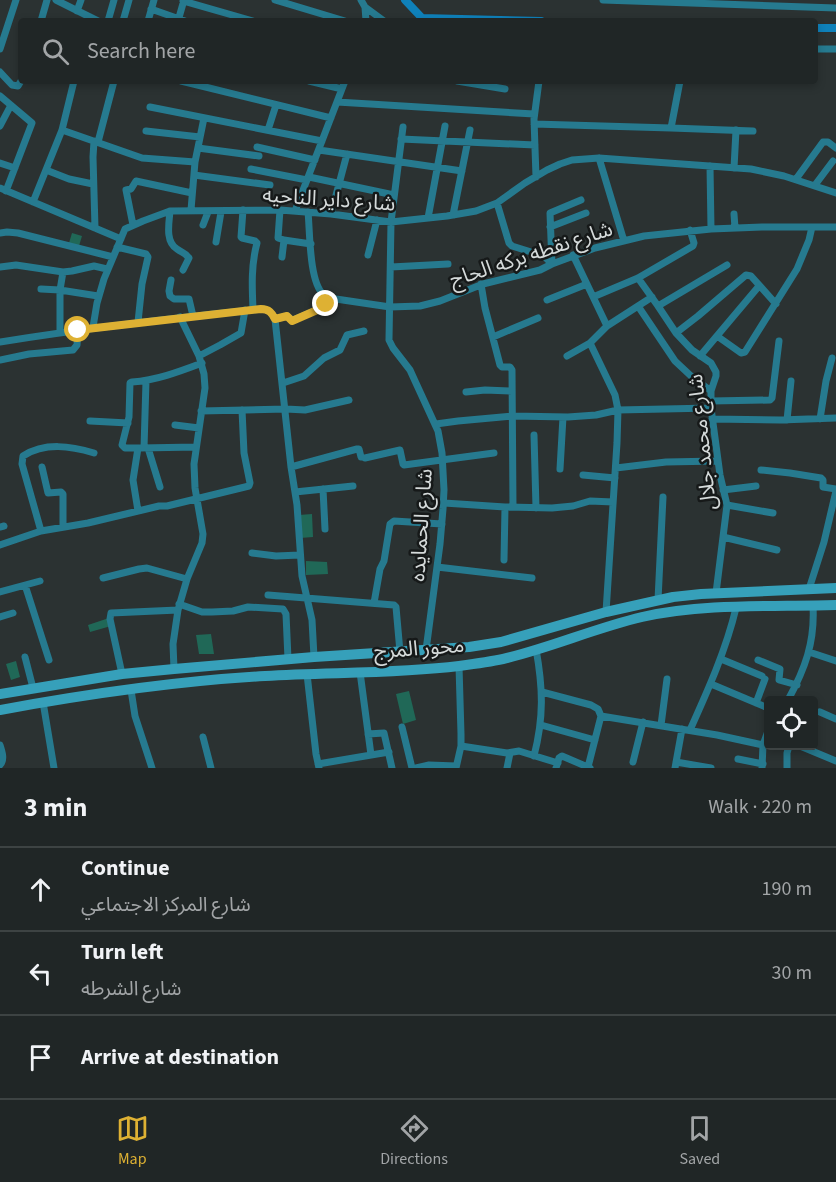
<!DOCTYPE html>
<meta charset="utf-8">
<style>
:root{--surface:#202626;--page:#282e2e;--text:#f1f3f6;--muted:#a2a5a7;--line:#3d4343;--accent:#deb133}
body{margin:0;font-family:"Source Sans 3","Noto Sans Arabic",sans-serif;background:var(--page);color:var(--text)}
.controls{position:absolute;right:18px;bottom:18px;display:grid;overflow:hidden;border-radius:6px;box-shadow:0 3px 9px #0003}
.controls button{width:54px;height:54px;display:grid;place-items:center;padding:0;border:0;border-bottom:2px solid var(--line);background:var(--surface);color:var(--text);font:30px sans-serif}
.stop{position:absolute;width:18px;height:18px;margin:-14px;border:4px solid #deb133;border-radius:50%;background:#fff}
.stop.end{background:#deb133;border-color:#fff;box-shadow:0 2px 6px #0008}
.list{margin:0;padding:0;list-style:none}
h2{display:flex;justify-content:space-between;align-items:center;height:78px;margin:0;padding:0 24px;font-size:26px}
h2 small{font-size:20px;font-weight:400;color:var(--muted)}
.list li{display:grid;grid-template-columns:39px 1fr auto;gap:18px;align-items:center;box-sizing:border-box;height:84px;padding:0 24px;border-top:2px solid var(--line)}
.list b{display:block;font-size:22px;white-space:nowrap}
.list p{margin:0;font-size:20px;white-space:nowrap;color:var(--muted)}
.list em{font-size:20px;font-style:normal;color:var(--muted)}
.icon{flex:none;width:33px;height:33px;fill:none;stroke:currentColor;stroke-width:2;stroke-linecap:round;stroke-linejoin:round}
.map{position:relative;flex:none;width:836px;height:768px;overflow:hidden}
.search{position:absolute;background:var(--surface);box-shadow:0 3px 9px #0003;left:18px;right:18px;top:18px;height:66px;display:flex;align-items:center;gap:15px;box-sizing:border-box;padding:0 21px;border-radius:6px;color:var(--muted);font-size:22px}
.sheet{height:330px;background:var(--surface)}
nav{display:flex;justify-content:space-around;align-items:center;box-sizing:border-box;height:84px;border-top:2px solid var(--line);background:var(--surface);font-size:16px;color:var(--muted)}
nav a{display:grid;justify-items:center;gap:3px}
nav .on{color:var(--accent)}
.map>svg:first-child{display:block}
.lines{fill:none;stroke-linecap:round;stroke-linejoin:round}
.canal{stroke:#0f81ba;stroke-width:8}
.building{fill:#206857}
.minor{stroke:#267a8f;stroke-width:7}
.secondary{stroke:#36a0ba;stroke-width:10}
.route{stroke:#deb133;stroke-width:8}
.labels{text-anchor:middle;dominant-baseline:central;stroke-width:5;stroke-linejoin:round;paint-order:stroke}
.street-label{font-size:21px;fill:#d5dada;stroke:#161919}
</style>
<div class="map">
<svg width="836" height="768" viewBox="0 0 836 768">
<rect width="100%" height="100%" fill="#2b3232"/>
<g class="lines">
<!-- canal -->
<path class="canal" d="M405 0 422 18 541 21
M815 28H836"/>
</g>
<!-- building -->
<path class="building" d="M72 233 82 236 79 246 69 243Z
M312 514 313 537 300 538 299 515Z
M306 561 327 562 328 574 306 575Z
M109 618 111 626 90 632 88 625Z
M211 634 214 654H199L196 635Z
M16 661 20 677 11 680 6 664Z
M409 691 416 720 403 724 396 694Z"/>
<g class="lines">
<!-- minor -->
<path class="minor" d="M56 0 98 21
M275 0 345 21
M361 0 365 7 366 21
M603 0 836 8
M183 1 253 21
M365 7 384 21
M151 9 185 21
M77 11 81 0
M41 21 47 0
M108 21 114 0
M123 21 129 0
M148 21 154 0
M178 21 184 0
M0 49 16 0
M815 49H836
M0 72 12 85 18 86 21 81
M181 81 331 118
M309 81 342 89
M457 81 505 89
M0 96 32 123 6 191
M337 102 534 114
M150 107 322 141
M534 124 671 128 753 131
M0 126 11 105
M403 127 391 222 389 340 393 348 410 370 415 381 438 431 442 453 444 490 443 509 440 544 426 650
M671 128 680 81
M62 130 142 158 195 162
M268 130 276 105
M146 131 200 137
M401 139 535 145
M94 141 93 157 95 228
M98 142 114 81
M257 147 315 160
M198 148 259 156
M319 150 462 171
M599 158 624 241
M0 163 15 168
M710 166 711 229
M734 168 736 130
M251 169 307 180
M46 170 69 179 93 184
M194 175 270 185
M309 177 394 195
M536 177 534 119 539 81
M796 179 823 142H828L836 148
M815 185 833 161
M0 188 121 239
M33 202 62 130 74 81
M497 203 509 243 512 246 544 256 552 264
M191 210 195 162 204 118
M243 210 241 237 242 238 255 241 257 243C251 265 252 287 253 309
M280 210 278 238 284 240 282 257
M170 211C169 223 165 242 177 249 182 253 185 252 189 258L183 270
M295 211 345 81
M308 212C310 231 309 281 323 294 327 297 332 298 336 299L390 307 420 306 440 301 483 284 540 270 552 264 595 248 644 236 711 229 762 227H836
M331 214 347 154
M734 214 735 228
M453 215 470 130
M428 218 445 126
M133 225 126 190 131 189 136 181 192 193
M203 225 208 212
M550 227 586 213
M0 233 7 232 18 233 113 257
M284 240 311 244
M216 242 221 212
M117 247 146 254 148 257 142 284 138 322
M368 255 377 220
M573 255 607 326
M552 264 550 213 581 200
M0 267 16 265 63 272 72 271 94 266 107 269
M391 267 448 264
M638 278 658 306 676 333 692 350 711 363 716 372V376L711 391V408L720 475 727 505 716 593
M171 280 169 291 170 296 174 299H189L193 316
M481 284 485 308 500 365 502 367H510L512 370 513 507
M41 289 60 290 98 296
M593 297 638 278 693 246 694 243 690 230
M547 300 587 284
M638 306 675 361 691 376 711 391
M658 306 727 265
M275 319 287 316 292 320H293L324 307 328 297
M93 327 97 303 104 279 125 229 143 221 170 211 280 210 331 214 391 222 447 216 476 211 497 203 525 183 547 170 560 164 572 160 599 158 751 169 784 176 836 193
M60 332V290L63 272
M676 333 698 316 746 275 751 276 776 304
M717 336 741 353 745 352 797 269 809 240 812 227
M493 337 538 318
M0 342C87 328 174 318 261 309 269 309 272 313 275 319L291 467 297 505 302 576 312 620 314 657
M590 343 615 395 618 410 617 443 606 612
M199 356 220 345 241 333 245 310
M567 356 590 343 607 326 652 297
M700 356 759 286
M0 360 29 354 73 350 77 345 78 330
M283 383 304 376 324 358 340 350 347 335 364 331
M466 392 485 390 512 391
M711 401 770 400 772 398 779 341
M201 411 286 409 305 410 349 400
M712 419 780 420 836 418
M820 419 826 381 832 358
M787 420 791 381
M90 421 128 423
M436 424 458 421 512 416 568 417 596 415 618 410 711 408
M175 425 199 428
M534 435 536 508
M140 448 196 447
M144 448 146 381
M148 448 160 487
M365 458 400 450 403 464 404 465 494 453
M42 467 48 493 61 492 63 494V527
M291 467 357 449H359L361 457
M616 468 666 462 718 461
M560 469 563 417
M761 470 790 473 821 478 823 480V487L836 489
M583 475 615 478
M323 489 325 529
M723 490 756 486
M295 492 353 486
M444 503 505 507 552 508 573 506 590 501 613 502
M727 505 773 513
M138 511 133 480 138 448H125L122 445 129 417 130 383 132 382C157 380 178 372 202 363
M0 527 4 526
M41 531 22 464 23 456C45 442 71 446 94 453
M723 537 777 550
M0 545 41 531 88 523 159 506H167L249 486 250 483 244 453 242 410
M252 553 276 556 300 555
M504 560 505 507
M437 567 532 578
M103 578 139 569 147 568 187 579
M25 585 49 660
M809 589 824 542 836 491
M0 592 40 581
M268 595 394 605 396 607 400 652
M658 600 663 497
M374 603 380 569 384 561 390 524 394 521 442 524
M179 604 202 612H212L233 611 248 607 283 609 286 614 288 659
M0 617 13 613
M809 652 836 661
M25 657 33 688
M721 659 762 676
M758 660 780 669 779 680 797 685
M174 669 173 644 178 610 187 579 202 543 203 534 195 488 194 464 205 388 204 374 199 356 180 317
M360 672 371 755
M122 674 110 619 111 613 178 610
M307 674 316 754 319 768
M711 684 768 708
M131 690 135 716 152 768
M542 692 591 705 598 709 601 716
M788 700C805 669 815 642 813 606
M43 702 54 768
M756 703 765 679
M820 712 836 719
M601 716 717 735 763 745
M541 725 595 740
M661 725 667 679
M402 727 412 768
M690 730C708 690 726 650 736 608
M368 734 384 733 392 768
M203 737 211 768
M0 745C2 751 5 760 0 765
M461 746 507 753 519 751 558 763
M800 746 836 761
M534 756C544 717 543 688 536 649
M738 759 763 764
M633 762 643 722
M676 762 711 768
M318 764 389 752
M588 767 601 716
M416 768 429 765 456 766
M456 768 461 746V734L459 666
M507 768 510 753
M556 768 559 758 562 756 590 768
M675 768 682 729
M762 768 763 745 768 731
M787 768V753L789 746"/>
<!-- secondary -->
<path class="secondary" d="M0 694 122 674 174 669 314 657 469 647 501 642 606 612 673 597 701 594 836 588
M0 710C87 694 176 681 265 676 329 672 394 674 459 666 474 664 489 662 503 659 550 648 595 628 642 617 705 603 772 607 836 605"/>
</g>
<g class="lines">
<!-- route -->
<path class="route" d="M78 330 261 309C269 309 272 313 275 319L287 316 292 321 324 307 326 304"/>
</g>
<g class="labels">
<!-- street labels -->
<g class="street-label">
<text transform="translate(329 199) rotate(4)">شارع داير الناحيه</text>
<text transform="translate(531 254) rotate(-18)">شارع نقطه بركه الحاج</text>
<text transform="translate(702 442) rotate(-96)">شارع محمد جلال</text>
<text transform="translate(421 525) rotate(-86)">شارع الحمايده</text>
<text transform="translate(419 648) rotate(-4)">محور المرج</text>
</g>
</g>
</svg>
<div class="controls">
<button><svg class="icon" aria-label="locate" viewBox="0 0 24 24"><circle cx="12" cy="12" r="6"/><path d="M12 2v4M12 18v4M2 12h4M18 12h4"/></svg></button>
</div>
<div class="stop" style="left:78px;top:330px"></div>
<div class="stop end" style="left:326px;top:304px"></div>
<div class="search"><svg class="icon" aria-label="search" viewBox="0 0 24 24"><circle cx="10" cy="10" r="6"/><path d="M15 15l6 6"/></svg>Search here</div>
</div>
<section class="sheet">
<h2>3 min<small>Walk · 220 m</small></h2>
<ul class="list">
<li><svg class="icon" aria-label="ahead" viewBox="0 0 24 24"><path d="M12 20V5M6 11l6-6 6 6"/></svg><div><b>Continue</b><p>شارع المركز الاجتماعي</p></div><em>190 m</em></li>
<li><svg class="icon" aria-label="left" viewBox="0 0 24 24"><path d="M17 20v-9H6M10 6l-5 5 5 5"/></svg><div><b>Turn left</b><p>شارع الشرطه</p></div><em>30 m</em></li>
<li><svg class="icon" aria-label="arrive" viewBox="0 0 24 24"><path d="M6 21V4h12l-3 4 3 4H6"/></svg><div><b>Arrive at destination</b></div></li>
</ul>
</section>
<nav>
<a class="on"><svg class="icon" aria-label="map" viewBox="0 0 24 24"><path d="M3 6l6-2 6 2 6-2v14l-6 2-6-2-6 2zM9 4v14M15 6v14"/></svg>Map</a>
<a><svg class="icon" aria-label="directions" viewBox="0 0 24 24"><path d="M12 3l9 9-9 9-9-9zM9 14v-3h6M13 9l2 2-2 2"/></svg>Directions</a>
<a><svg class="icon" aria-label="saved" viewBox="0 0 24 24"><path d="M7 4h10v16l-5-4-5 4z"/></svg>Saved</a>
</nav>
